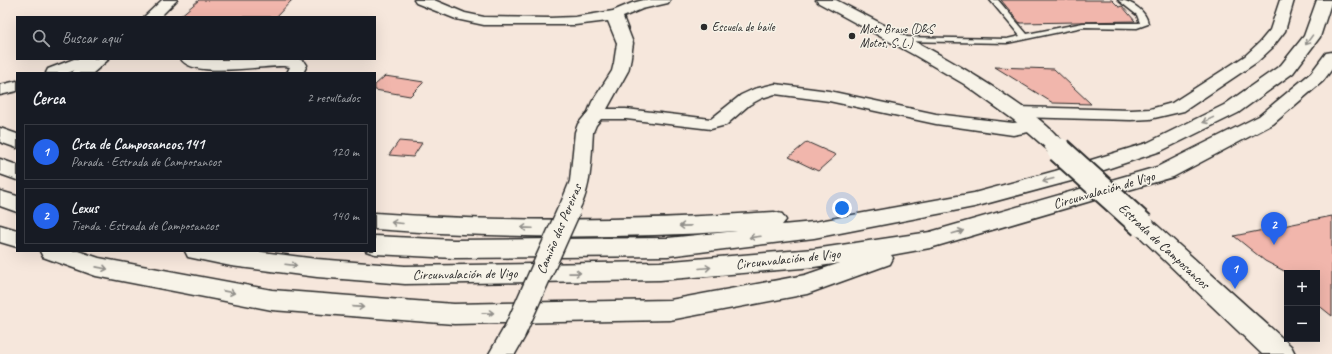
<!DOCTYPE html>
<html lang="es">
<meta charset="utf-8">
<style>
:root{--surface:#171b24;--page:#242831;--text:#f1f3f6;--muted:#9ea1a6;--line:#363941;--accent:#2563eb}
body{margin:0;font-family:Caveat,sans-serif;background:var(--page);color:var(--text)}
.controls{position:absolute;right:12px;bottom:12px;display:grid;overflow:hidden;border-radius:0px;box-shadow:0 4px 16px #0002}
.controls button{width:36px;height:36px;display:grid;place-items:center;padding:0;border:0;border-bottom:1px solid var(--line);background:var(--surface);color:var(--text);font:20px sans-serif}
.you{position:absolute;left:842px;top:208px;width:14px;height:14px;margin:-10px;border:3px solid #fff;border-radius:50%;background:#1a73e8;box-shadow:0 0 0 6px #1a73e833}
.badge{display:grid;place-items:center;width:26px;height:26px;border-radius:50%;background:var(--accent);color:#fff;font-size:13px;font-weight:700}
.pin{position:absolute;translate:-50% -33px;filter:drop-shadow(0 1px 2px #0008)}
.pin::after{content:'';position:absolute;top:21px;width:14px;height:12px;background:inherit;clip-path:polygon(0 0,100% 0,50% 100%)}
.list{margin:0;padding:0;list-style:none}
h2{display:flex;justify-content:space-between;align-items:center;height:52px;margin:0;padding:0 16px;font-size:17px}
h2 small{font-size:13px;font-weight:400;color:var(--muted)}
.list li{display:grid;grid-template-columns:26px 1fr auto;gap:12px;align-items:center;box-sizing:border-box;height:56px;margin:0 8px 8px;padding:0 8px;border:1px solid var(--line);border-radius:0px}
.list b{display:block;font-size:15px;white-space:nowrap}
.list p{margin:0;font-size:13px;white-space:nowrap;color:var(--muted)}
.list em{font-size:13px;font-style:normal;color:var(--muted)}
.icon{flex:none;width:22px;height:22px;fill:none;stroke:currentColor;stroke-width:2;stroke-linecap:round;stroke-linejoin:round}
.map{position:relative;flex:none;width:1332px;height:354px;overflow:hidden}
.search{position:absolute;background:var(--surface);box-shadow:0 4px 16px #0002;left:16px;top:16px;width:360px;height:44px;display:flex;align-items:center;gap:10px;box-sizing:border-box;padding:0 14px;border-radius:0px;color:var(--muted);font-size:15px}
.panel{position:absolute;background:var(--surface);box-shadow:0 4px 16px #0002;left:16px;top:72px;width:360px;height:180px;border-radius:0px}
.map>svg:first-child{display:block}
.building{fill:#f1b6ac;stroke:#2b2b2b}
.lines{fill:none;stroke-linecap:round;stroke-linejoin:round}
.service-casing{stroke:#2b2b2b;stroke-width:3}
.minor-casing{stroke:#2b2b2b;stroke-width:3}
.primary-casing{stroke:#2b2b2b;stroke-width:3}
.motorway-casing{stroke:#2b2b2b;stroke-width:3}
.service{fill:#f7f3e8;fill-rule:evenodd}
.minor{fill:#f7f3e8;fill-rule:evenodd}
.primary{fill:#f7f3e8;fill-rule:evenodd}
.motorway{fill:#f7f3e8;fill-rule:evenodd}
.minor-bridge-casing{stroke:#2b2b2b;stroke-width:25;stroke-linecap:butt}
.primary-bridge-far1-casing{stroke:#2b2b2b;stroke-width:20;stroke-linecap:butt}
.primary-bridge-casing{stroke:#2b2b2b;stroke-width:28;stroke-linecap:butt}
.minor-bridge{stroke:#f7f3e8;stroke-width:22}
.primary-bridge-far1{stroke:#f7f3e8;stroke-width:18}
.primary-bridge{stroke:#f7f3e8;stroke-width:24}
.oneway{stroke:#918f8a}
.poi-dot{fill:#2b2b2b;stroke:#f7f3e8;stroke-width:1.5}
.labels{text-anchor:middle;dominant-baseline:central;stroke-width:3;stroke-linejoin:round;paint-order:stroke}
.far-poi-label{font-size:12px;fill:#2b2b2b;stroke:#f7f3e8;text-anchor:start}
.street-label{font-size:14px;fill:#2b2b2b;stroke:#f7f3e8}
</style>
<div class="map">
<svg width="1332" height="354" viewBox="0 0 1332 354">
<rect width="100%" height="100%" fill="#f6e7dc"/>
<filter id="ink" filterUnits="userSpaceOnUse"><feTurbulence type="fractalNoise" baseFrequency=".025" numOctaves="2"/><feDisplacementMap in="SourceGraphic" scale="8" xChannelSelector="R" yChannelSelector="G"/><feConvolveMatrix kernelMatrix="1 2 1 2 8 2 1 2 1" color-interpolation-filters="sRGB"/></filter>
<g filter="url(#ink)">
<!-- building -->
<path class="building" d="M199 0H292L276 17H179Z
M1001 0H1112L1119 7 1122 6 1135 21 1020 23Z
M995 67 1054 69 1091 104 1053 103Z
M385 76 424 82 410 96 375 90V85Z
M399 141 422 143 413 157 389 155Z
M807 142 836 155 818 171 789 157Z
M1332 216V316L1317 304V273H1288L1265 261 1234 236Z"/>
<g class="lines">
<!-- service casing -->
<g class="service-casing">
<path id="service" d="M990 0H998L1027 34 1083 23H1140L1137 15 1118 0C1130 0 1147 11 1148 24L1137 28 1083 27 1007 43 899 41 895 39 899 37 1007 39 1020 36Z"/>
</g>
<!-- minor casing -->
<g class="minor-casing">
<path id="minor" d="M162 0H177L160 17H144Z
M414 0H434L465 13 484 17 549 18 575 17 613 11 632 3 644 0H670L668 3 642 9 623 17 633 43 630 63 628 71 607 109H626L711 119 741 95 754 89 775 84 829 91 936 114 1013 123 1033 121 1039 122 1042 126 1039 130 1013 135 936 124 829 101 775 94 762 98 749 105 726 125 711 129 626 119H601L596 125 593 132C591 160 592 190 576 215L569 217 562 215 558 210 570 181 575 132 578 124 588 112 592 102 612 71 614 63 617 43 608 21 575 25H484L456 19 416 3Z
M1280 0H1294L1285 31 1272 48 1257 62 1184 111 1150 119 1131 120 1017 117 1011 116 1008 112 1011 108 1017 107 1131 110 1150 109 1172 103 1245 56 1260 42 1270 30Z
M74 59H96L94 62 68 73H46L48 69Z
M181 59 223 60 299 59 305 62 307 65 303 73H287L290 67 284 66C262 65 194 79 181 59Z
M17 81V91L0 95V85Z
M514 323 523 326 527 333 515 354H489L505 326Z"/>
</g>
<!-- primary casing -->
<g class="primary-casing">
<path id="primary" d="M816 0H836C897 32 959 62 1015 102 1032 114 1052 127 1063 144L1060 148 1053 150 1046 148 1014 120 964 84 916 56 819 3Z
M1142 217 1150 219 1291 346 1295 354H1262L1134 231 1130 225 1134 219Z"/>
</g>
<!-- motorway casing -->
<g class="motorway-casing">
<path id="motorway" d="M1317 0H1332L1320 37 1293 73 1238 113 1161 151 1071 181 974 207 814 238 668 256 454 258 375 254 366 251H375V236L454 240 668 238 737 231C616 239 496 238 375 229V213C508 223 641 221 774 212L782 214 786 220 782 225 814 222 974 193 1055 171 1147 143 1224 105 1281 65 1304 36Z
M1332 52V69L1323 81 1273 124 1173 177 930 248 891 255 893 258 890 264 807 294 670 320 454 324 272 310 96 276 43 257 40 251H78L99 258 272 290 454 304 670 300 805 275 840 263 814 267 660 280 405 284 317 277 231 266 188 257 185 251H254L317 259 405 266 660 262 814 249 930 232 1157 167 1259 116 1311 73 1326 53Z
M89 59H109L93 73H72L75 69Z
M0 128 17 134V148L0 142Z
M0 159 17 165V180L0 174Z
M0 191 17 196V212L0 206Z
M0 225 17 230V247L0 242Z"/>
</g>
<!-- service -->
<use href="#service" class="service"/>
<!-- minor -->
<use href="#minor" class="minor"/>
<!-- primary -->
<use href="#primary" class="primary"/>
<!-- motorway -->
<use href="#motorway" class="motorway"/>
<!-- minor-bridge casing -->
<g class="minor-bridge-casing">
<path id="minor-bridge" d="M514 333 569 210"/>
</g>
<!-- primary-bridge-far1 casing -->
<g class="primary-bridge-far1-casing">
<path id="primary-bridge-far1" d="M1053 144 1061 151"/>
</g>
<!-- primary-bridge casing -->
<g class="primary-bridge-casing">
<path id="primary-bridge" d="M1059 150 1142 225"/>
</g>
<!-- minor-bridge -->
<use href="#minor-bridge" class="minor-bridge"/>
<!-- primary-bridge-far1 -->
<use href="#primary-bridge-far1" class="primary-bridge-far1"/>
<!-- primary-bridge -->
<use href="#primary-bridge" class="primary-bridge"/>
</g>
<!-- one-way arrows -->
<defs><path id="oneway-shaft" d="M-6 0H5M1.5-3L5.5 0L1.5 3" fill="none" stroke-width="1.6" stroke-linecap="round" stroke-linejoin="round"/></defs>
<g class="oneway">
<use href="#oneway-shaft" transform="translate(1309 40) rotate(126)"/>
<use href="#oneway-shaft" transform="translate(1208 120) rotate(154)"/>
<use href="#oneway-shaft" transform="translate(1048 180) rotate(165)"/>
<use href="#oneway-shaft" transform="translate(397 223) rotate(-175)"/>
<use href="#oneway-shaft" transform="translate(685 226) rotate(179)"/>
<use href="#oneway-shaft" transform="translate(527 228) rotate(-178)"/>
<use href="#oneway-shaft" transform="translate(958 232) rotate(-16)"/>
<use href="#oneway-shaft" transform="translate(755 237) rotate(173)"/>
<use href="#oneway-shaft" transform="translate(291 265) rotate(7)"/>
<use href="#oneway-shaft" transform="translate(102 268) rotate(11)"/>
<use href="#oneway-shaft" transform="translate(705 268) rotate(-5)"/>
<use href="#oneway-shaft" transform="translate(575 273) rotate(-1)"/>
<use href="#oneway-shaft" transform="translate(229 292) rotate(11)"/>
<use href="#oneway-shaft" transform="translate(358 307) rotate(4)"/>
<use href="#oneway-shaft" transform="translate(488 313) rotate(-1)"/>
</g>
</g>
<!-- markers -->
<g class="poi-dot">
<circle cx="704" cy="27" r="4"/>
<circle cx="852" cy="36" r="4"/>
</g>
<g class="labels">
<!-- far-poi labels -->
<g class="far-poi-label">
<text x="712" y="27">Escuela de baile</text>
<text x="860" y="29">Moto Brave (D&amp;S<tspan x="860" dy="14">Motos, S. L.)</tspan></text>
</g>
<!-- street labels -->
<g class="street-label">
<text transform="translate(1104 190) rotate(-16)">Circunvalación de Vigo</text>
<text transform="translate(559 229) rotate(-67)">Camiño das Pereiras</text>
<text transform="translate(1164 246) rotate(43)">Estrada de Camposancos</text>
<text transform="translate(788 259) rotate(-6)">Circunvalación de Vigo</text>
<text transform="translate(465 274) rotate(-1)">Circunvalación de Vigo</text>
</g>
</g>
</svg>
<div class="controls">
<button>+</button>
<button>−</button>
</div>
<div class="you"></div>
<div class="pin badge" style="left:1235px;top:289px">1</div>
<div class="pin badge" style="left:1274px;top:245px">2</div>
<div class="search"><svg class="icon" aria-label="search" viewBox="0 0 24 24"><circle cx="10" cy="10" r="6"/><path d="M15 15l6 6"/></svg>Buscar aquí</div>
<section class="panel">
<h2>Cerca<small>2 resultados</small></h2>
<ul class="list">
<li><span class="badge">1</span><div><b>Crta de Camposancos,141</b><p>Parada · Estrada de Camposancos</p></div><em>120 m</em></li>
<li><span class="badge">2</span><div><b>Lexus</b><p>Tienda · Estrada de Camposancos</p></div><em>140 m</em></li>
</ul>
</section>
</div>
